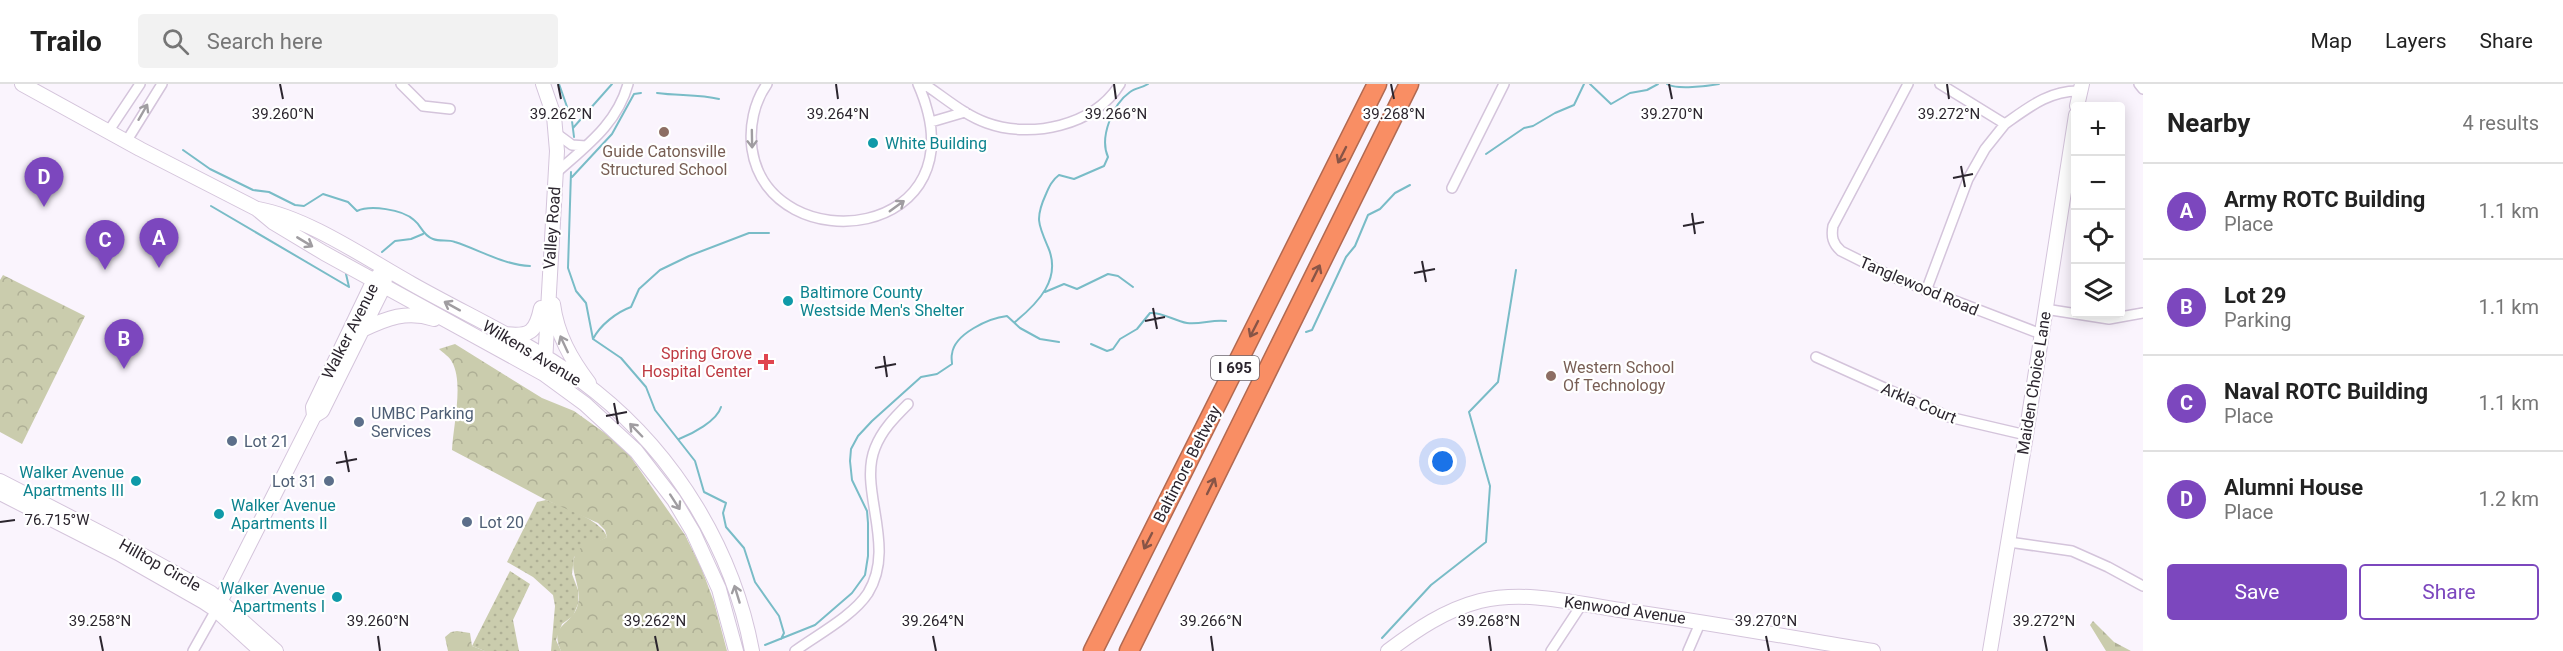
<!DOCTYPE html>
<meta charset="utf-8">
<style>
:root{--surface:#fff;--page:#f2f2f2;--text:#222;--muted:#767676;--line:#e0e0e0;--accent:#7c47be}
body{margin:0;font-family:Roboto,sans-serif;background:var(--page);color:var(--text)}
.controls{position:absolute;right:18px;top:18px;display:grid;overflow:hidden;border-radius:6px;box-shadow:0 3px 15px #0003}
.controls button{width:54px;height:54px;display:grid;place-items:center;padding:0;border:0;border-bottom:2px solid var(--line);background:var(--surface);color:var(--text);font:30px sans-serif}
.you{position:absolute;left:1443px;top:378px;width:21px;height:21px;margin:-15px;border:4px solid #fff;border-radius:50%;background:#1a73e8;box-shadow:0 0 0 9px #1a73e833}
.badge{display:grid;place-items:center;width:39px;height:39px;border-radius:50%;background:var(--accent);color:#fff;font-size:20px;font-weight:700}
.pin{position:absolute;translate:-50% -50px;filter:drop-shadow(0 2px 3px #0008)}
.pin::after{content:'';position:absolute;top:32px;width:21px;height:18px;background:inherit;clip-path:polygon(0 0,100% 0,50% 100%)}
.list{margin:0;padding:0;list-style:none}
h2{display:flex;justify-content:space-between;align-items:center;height:78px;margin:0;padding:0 24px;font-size:26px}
h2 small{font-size:20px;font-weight:400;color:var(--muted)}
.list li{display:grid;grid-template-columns:39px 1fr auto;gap:18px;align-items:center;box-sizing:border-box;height:96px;padding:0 24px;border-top:2px solid var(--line)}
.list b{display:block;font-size:22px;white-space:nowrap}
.list p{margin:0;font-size:20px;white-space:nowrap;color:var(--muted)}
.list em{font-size:20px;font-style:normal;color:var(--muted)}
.actions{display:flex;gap:12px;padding:18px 24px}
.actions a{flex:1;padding:14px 0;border:2px solid var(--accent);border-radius:6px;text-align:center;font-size:21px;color:var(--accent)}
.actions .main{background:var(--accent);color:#fff}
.icon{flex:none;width:33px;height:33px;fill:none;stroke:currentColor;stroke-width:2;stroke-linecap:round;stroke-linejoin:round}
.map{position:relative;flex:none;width:2143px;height:567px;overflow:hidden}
header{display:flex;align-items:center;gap:36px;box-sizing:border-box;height:84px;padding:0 30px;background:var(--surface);border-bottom:2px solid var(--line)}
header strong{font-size:28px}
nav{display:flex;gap:33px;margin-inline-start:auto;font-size:21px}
.search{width:420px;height:54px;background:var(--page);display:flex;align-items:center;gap:15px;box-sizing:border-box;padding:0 21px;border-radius:6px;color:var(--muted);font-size:22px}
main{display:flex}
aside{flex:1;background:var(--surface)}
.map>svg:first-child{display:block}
.grass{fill:url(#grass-dots)}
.forest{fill:url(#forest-crowns)}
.cemetery{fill:url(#cemetery-stones)}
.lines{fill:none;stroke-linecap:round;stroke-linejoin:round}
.stream{stroke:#79bcc7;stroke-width:2}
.street-casing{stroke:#d4c4db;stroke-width:12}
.secondary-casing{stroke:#d4c4db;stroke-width:16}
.highway-casing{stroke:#b16951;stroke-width:21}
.street{stroke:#fff;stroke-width:9}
.secondary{stroke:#fff;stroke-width:14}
.highway{stroke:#f98e64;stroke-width:18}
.oneway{stroke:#a09da1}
.oneway2{stroke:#885446}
.ticks{fill:none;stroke:#2b252e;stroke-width:2}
.education-dot{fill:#8d6e63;stroke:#fff;stroke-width:2}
.culture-dot{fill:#0f9aa8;stroke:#fff;stroke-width:2}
.health-dot{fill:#e0444e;stroke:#fff;stroke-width:2}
.service-dot{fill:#5c6f8a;stroke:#fff;stroke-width:2}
.labels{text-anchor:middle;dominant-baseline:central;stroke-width:4.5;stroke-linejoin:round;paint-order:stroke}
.shield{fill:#fff;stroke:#6b666d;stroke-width:1.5}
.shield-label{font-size:15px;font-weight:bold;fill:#2b252e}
.culture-label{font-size:16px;fill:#0d838f;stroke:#fff;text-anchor:start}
.education-label{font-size:16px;fill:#785e54;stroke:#fff}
.street-label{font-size:16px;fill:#2b252e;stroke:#fff}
.health-label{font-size:16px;fill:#be3a42;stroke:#fff;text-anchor:end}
.service-label{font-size:16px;fill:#4e5e75;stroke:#fff;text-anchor:start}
.ticks-label{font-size:15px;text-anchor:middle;fill:#2b252e;stroke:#fff;stroke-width:4.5;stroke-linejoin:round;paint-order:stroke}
</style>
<header>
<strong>Trailo</strong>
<div class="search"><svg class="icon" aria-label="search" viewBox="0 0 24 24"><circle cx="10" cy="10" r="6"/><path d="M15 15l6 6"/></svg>Search here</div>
<nav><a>Map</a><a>Layers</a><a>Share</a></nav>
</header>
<main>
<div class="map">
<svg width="2143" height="567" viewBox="0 0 2143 567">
<defs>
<pattern id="grass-dots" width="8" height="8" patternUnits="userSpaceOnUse" patternTransform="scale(1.5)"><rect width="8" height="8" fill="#caccad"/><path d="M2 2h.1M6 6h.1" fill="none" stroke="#aeaf95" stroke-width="1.8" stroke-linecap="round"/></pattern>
<pattern id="forest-crowns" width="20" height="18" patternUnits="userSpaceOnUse" patternTransform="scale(1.5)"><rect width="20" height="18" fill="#caccad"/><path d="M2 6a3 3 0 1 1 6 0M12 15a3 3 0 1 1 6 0" fill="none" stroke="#aeaf95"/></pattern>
<pattern id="cemetery-stones" width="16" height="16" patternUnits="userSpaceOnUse" patternTransform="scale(1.5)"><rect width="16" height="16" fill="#caccad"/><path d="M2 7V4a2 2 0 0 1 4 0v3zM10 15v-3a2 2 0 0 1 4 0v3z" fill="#aeaf95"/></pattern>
</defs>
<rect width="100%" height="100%" fill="#faf4fd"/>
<!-- grass -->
<path class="grass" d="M546 416C562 422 603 437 607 453L574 473 572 490 578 506V520L573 532 562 540 556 556 561 567H551L555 522 553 511 533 493 507 478 537 418Z
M510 487 530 500 513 536 519 567H485L472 562Z"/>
<!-- forest -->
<path class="forest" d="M3 191 85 232 22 360 0 348V196Z
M455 260 542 314 574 327 616 357 628 369 685 451 701 483 714 518 727 567H561C548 539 573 542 578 520 583 493 556 476 593 455L597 458 607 453 605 446 598 439 546 416 452 366C453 342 464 299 452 278 450 273 443 269 439 265Z
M457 547 470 549 472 562 485 567H448L445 553 451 548Z"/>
<!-- cemetery -->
<path class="cemetery" d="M2093 537 2114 558 2131 567H2106L2090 541Z"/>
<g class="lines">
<!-- stream -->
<path class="stream" d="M559 0 572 37 574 53
M1590 0 1611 20 1630 9 1647 6 1658 0
M1667 0C1676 6 1708 2 1719 0
M657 9C678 12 699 10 719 15
M573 44 612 0
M183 66 210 85 253 106 269 108 295 121 304 122 323 110 348 118 357 127C370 121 402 125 414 136 422 142 422 151 433 155 440 158 448 155 455 158 480 166 504 181 530 182
M1486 70 1524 44 1533 42 1555 29 1574 21 1584 0
M571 88 568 184 576 207 586 219 593 255 621 274 646 303 655 326 695 377 704 408 726 419 723 429 726 443 744 464 755 498 779 532 784 549 781 555
M572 93 612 50 634 10 641 9
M211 122 349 203
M382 168 395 157 411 155 423 150
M346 190 349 203
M1045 208 1064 200 1077 205 1108 190 1118 192 1133 203
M1015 238C1038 219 1062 195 1048 163 1038 140 1035 134 1046 110 1049 103 1052 96 1059 91L1074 95 1104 82 1108 73C1099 53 1113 20 1130 8 1135 4 1142 4 1148 0
M1306 248 1312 246 1346 173 1355 162 1368 131 1380 125 1395 109 1410 101
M593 255C600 241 617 228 631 223L639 205 660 186 689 172 749 149H769
M1091 260 1107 267 1113 265 1120 255 1137 245 1150 229C1163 228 1174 237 1187 239 1200 241 1213 235 1226 237
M679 355C692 350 717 337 721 323
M1382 554 1431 501 1486 458 1490 402 1469 328 1498 298 1516 186
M765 561 815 541 852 509 865 491 868 472V439L867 427 852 396 850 377 851 365 858 352 872 337 921 293 937 290 952 280C952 277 951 273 952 270 954 250 989 234 1007 232L1020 244 1040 255 1059 258"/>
<!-- street casing -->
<g class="street-casing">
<path id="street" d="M401 0 423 22 450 25
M767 0C754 18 749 43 752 65 769 180 987 157 918 0
M924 0C944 13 964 31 987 39 1031 55 1094 42 1120 0
M1908 0 1833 142C1831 153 1833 160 1841 167L1893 193 2041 250
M1940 0 2005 40C2029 23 2050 6 2080 7
M2139 0 2143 5
M931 38 965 28
M108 48 140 0
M557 50 572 61 586 62
M126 58 162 0
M556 89C586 62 617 40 628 0
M1452 104 1504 0
M1926 207 1968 95 1985 65 2005 40
M2045 225 2109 235 2143 229
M1816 273 1949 333 2026 351
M2009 458 2072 467 2108 483 2143 502
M193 567 216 526
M795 567C817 551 853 532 868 509 897 462 858 406 875 364 882 346 894 334 908 320
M1551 567 1582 520
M1688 567 1701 537"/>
</g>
<!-- secondary casing -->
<g class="secondary-casing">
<path id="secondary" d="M22 0 140 65 257 125 274 139 324 169 544 290 585 320 636 367 674 416 693 448 719 505 736 567
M543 0 554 32 557 67 545 279
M2077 22 2082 0
M258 125C308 134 367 175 412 200 474 235 541 264 596 308 676 372 733 466 752 567
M553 220C557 251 571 275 589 299
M362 246C387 234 407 226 434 235
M505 250C530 253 536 248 541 224
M314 332 322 327 384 202 385 194
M0 397 122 460 211 509 276 567
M0 409 118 469 204 518 216 526 261 567
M216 526 314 332 313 323 374 196 380 190
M1388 567C1416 546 1445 526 1480 517 1526 506 1574 519 1620 526 1705 538 1789 553 1873 567
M1990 567 2026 351 2076 31"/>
</g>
<!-- highway casing -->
<g class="highway-casing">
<path id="highway" d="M1093 567 1377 0
M1129 567 1409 0"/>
</g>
<!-- street -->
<use href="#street" class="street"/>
<!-- secondary -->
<use href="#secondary" class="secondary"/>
<!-- highway -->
<use href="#highway" class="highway"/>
</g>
<!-- one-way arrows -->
<defs><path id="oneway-shaft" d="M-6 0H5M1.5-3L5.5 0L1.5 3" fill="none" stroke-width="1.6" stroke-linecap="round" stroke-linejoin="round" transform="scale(1.5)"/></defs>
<g class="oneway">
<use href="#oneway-shaft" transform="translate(143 28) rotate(-60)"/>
<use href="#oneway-shaft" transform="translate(752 55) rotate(89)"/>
<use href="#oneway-shaft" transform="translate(897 122) rotate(-36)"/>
<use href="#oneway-shaft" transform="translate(305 158) rotate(31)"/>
<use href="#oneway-shaft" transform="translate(452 222) rotate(-151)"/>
<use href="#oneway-shaft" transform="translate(564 260) rotate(-115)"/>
<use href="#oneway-shaft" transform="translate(636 346) rotate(-134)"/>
<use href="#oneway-shaft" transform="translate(675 418) rotate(57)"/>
<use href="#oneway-shaft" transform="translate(737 510) rotate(-107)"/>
</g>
<g class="oneway2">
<use href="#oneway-shaft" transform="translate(1342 71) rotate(117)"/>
<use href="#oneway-shaft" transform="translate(1316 189) rotate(-64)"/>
<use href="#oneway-shaft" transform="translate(1254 245) rotate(117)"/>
<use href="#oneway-shaft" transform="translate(1211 402) rotate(-64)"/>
<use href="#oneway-shaft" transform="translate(1148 457) rotate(117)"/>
</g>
<!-- ticks -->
<path class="ticks" d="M280 0 283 15M558 0 561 15M836 0 838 15M1114 0 1116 15M1391 0 1394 15M1669 0 1672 15M1947 0 1949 15M1961 82 1965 103M1953 94 1973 90M1692 129 1695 150M1683 142 1704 138M1422 177 1426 198M1414 189 1435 185M1153 224 1157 245M1145 237 1165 233M884 272 887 293M875 284 896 280M614 319 618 340M606 332 627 328M345 367 349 388M336 379 357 375M0 438 15 436M100 552 103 567M378 552 380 567M655 552 658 567M933 552 936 567M1211 552 1213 567M1489 552 1491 567M1766 552 1769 567M2044 552 2047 567"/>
<!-- markers -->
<g class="education-dot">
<circle cx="664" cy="48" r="6"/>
<circle cx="1551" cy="292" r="6"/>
</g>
<g class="culture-dot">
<circle cx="873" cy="59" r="6"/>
<circle cx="788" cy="217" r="6"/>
<circle cx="136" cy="397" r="6"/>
<circle cx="219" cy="430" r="6"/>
<circle cx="337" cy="513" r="6"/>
</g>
<path class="health-dot" d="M763 269h6v6h6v6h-6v6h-6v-6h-6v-6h6z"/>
<g class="service-dot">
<circle cx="359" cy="338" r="6"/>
<circle cx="232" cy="357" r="6"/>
<circle cx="329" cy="397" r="6"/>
<circle cx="467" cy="438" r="6"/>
</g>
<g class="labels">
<!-- shield labels -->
<rect class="shield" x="1211" y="272" width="48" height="24" rx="4.5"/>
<g class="shield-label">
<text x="1235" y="284">I 695</text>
</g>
<!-- culture labels -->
<g class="culture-label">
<text x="885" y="59">White Building</text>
<text x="800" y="208">Baltimore County<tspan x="800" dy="18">Westside Men's Shelter</tspan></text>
<text x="124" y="388" text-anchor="end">Walker Avenue<tspan x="124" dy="18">Apartments III</tspan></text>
<text x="231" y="421">Walker Avenue<tspan x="231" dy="18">Apartments II</tspan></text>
<text x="325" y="504" text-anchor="end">Walker Avenue<tspan x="325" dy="18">Apartments I</tspan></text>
</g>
<!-- education labels -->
<g class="education-label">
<text x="664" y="67">Guide Catonsville<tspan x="664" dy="18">Structured School</tspan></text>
<text x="1563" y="283" text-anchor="start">Western School<tspan x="1563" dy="18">Of Technology</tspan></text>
</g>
<!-- street labels -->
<g class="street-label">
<text transform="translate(552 144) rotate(-86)">Valley Road</text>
<text transform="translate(1919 202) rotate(23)">Tanglewood Road</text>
<text transform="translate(350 247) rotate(-63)">Walker Avenue</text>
<text transform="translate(532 269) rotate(31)">Wilkens Avenue</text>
<text transform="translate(2034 299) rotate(-81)">Maiden Choice Lane</text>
<text transform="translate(1919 319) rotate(23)">Arkla Court</text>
<text transform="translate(1187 380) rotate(-63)">Baltimore Beltway</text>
<text transform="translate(160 481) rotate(29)">Hilltop Circle</text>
<text transform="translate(1625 526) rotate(8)">Kenwood Avenue</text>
</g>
<!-- health labels -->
<g class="health-label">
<text x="752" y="269">Spring Grove<tspan x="752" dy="18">Hospital Center</tspan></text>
</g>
<!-- service labels -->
<g class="service-label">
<text x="371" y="329">UMBC Parking<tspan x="371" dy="18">Services</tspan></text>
<text x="244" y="357">Lot 21</text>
<text x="317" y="397" text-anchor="end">Lot 31</text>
<text x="479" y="438">Lot 20</text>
</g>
</g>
<g class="ticks-label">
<text x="283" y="35">39.260°N</text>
<text x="561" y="35">39.262°N</text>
<text x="838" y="35">39.264°N</text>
<text x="1116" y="35">39.266°N</text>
<text x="1394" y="35">39.268°N</text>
<text x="1672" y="35">39.270°N</text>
<text x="1949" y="35">39.272°N</text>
<text x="57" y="441">76.715°W</text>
<text x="100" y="542">39.258°N</text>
<text x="378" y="542">39.260°N</text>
<text x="655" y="542">39.262°N</text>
<text x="933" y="542">39.264°N</text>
<text x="1211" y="542">39.266°N</text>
<text x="1489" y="542">39.268°N</text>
<text x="1766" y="542">39.270°N</text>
<text x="2044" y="542">39.272°N</text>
</g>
</svg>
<div class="controls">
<button>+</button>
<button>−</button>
<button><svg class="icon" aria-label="locate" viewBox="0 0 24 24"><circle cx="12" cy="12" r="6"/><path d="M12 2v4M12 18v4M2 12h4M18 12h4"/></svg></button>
<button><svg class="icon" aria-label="layers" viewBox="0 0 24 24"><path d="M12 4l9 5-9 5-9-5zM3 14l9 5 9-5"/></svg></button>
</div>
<div class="you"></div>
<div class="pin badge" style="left:159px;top:184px">A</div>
<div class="pin badge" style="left:124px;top:285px">B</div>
<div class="pin badge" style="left:105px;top:186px">C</div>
<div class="pin badge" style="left:44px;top:123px">D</div>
</div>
<aside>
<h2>Nearby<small>4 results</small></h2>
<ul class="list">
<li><span class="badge">A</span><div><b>Army ROTC Building</b><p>Place</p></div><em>1.1 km</em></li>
<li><span class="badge">B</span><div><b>Lot 29</b><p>Parking</p></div><em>1.1 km</em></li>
<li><span class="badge">C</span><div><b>Naval ROTC Building</b><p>Place</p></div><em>1.1 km</em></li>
<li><span class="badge">D</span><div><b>Alumni House</b><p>Place</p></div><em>1.2 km</em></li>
</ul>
<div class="actions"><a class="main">Save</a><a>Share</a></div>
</aside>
</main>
